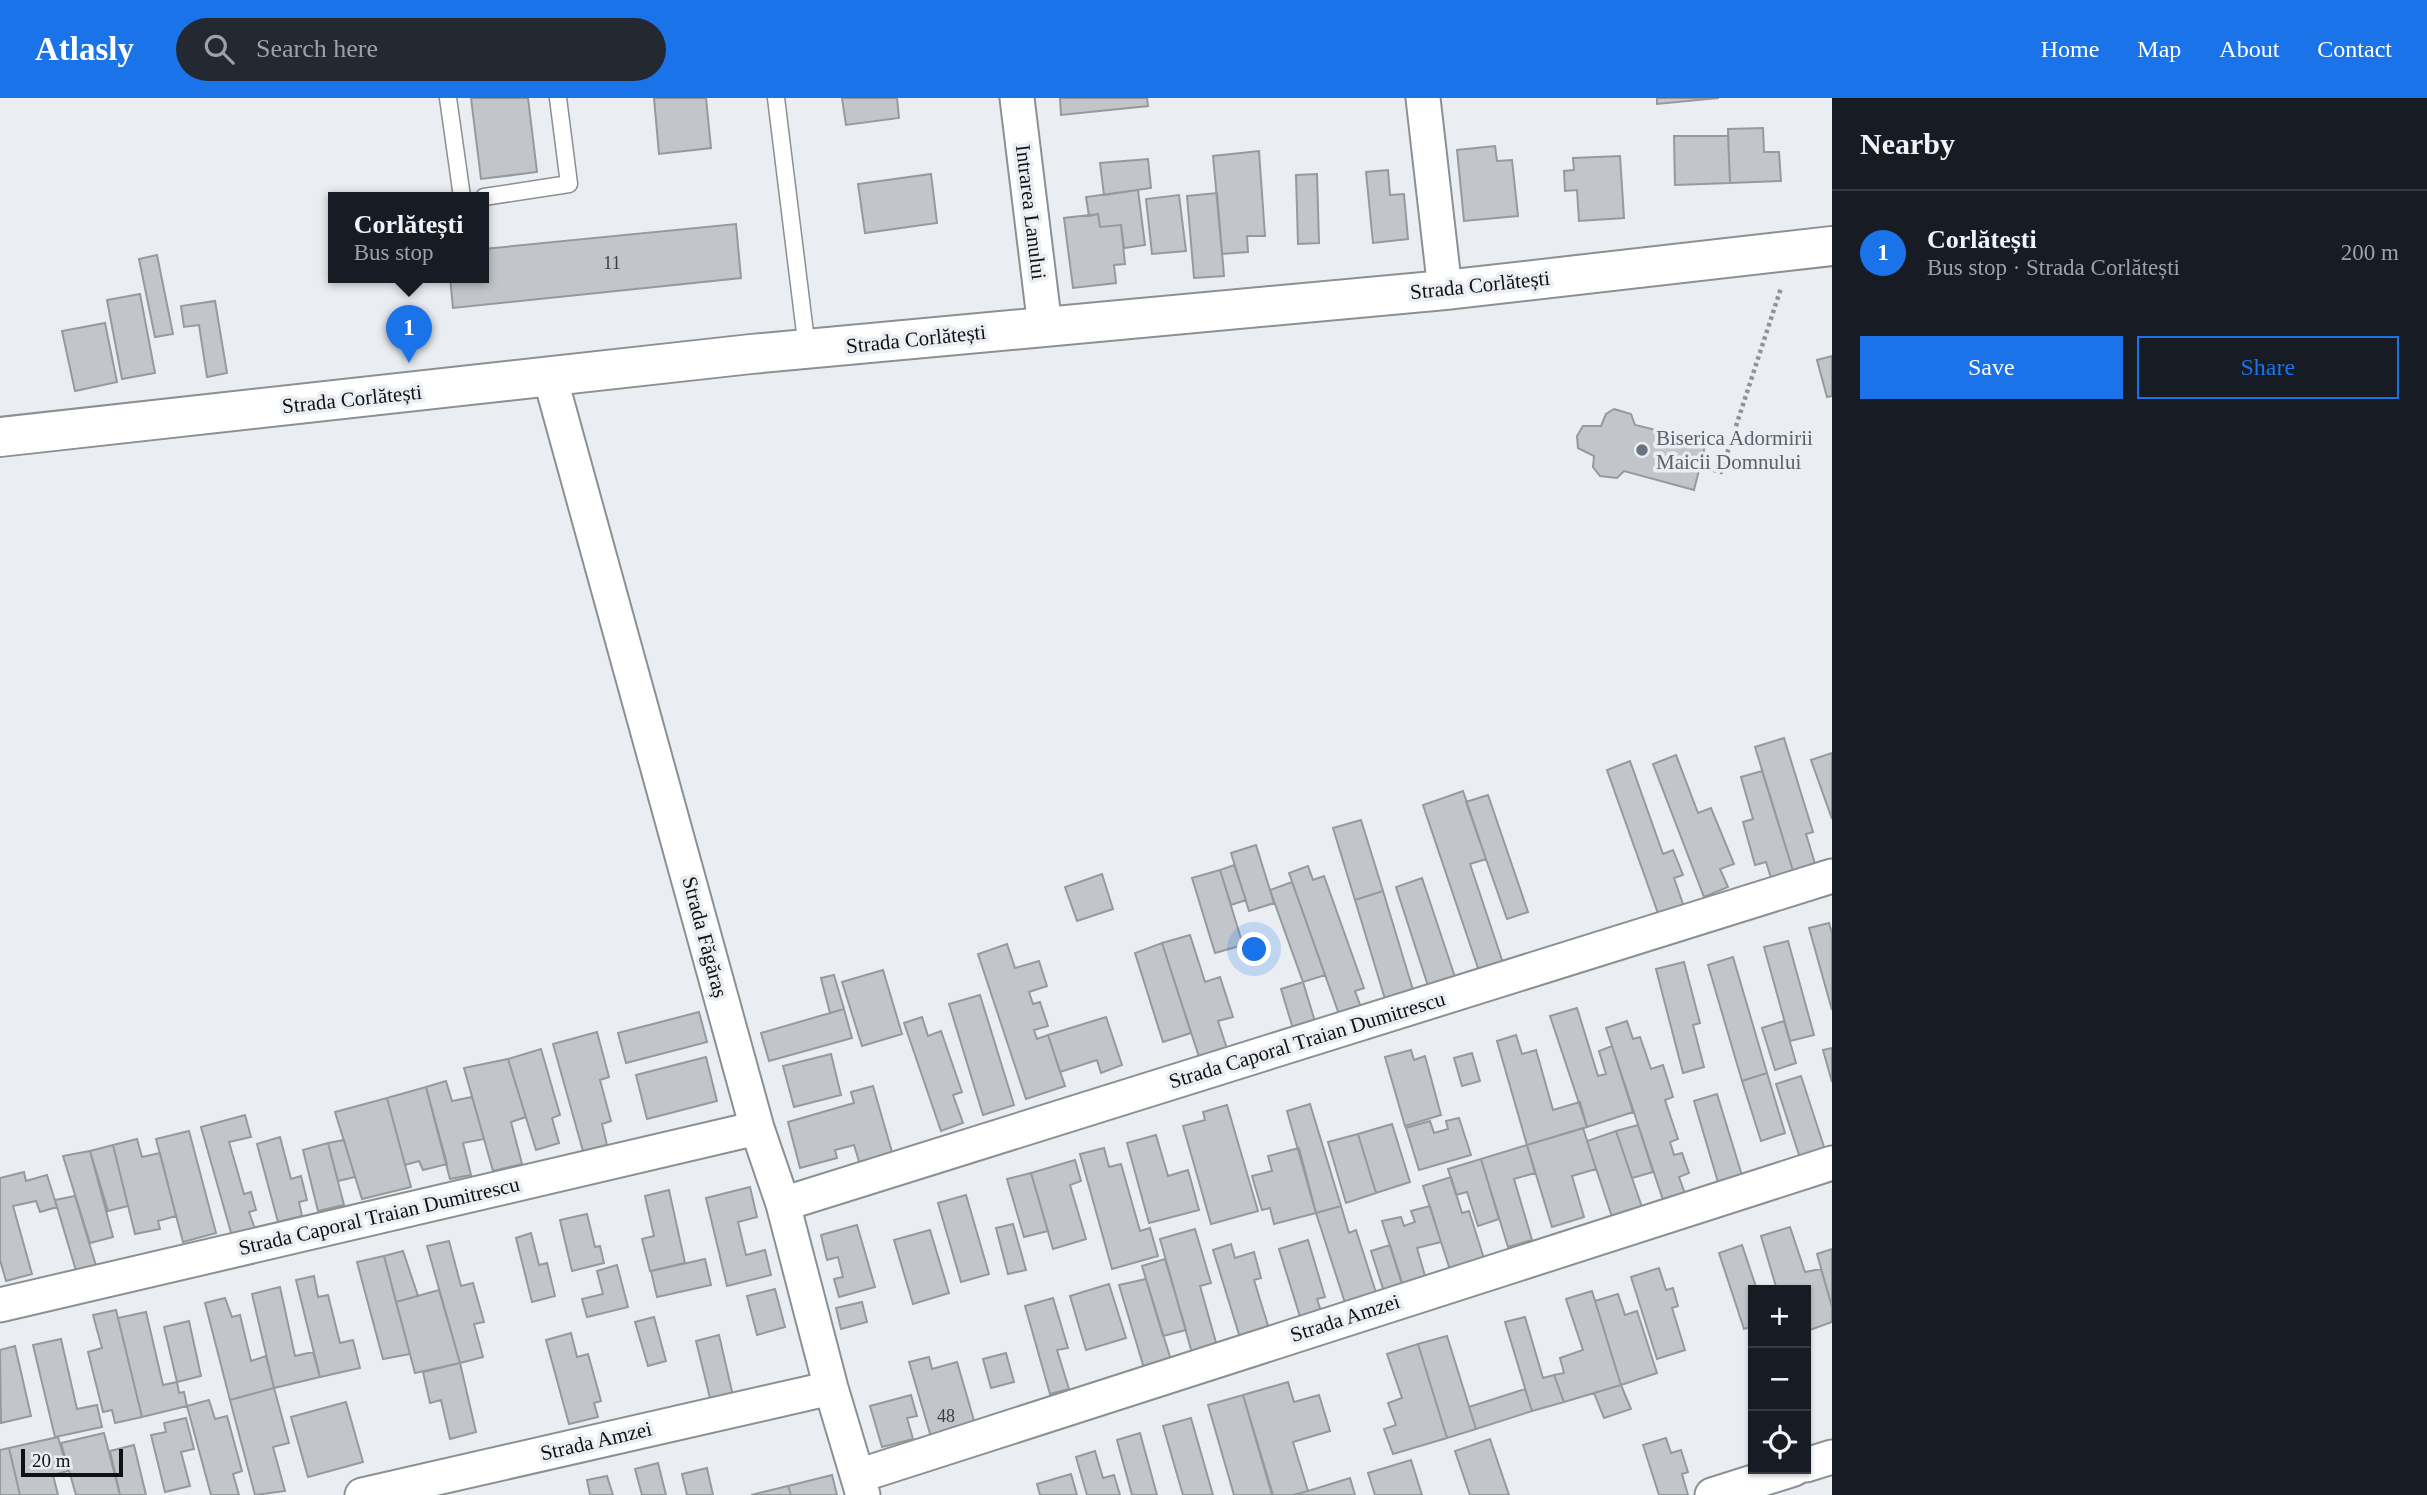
<!DOCTYPE html>
<meta charset="utf-8">
<style>
:root{--surface:#171b24;--page:#242831;--text:#f1f3f6;--muted:#9ea1a6;--line:#363941;--accent:#1a73e8}
body{margin:0;font-family:"Times New Roman",serif;background:var(--page);color:var(--text)}
.controls{position:absolute;right:21px;bottom:21px;display:grid;overflow:hidden;border-radius:0px;box-shadow:0 2px 5px #0004}
.controls button{width:63px;height:63px;display:grid;place-items:center;padding:0;border:0;border-bottom:2px solid var(--line);background:var(--surface);color:var(--text);font:35px sans-serif}
.scale{position:absolute;left:21px;bottom:18px;width:102px;box-sizing:border-box;padding-left:7px;border:4px solid #0f1112;border-top:0;font-size:19px;line-height:24px;white-space:nowrap;color:#0f1112;-webkit-text-stroke:5px #eaeef2;paint-order:stroke}
.you{position:absolute;left:1255px;top:852px;width:24px;height:24px;margin:-18px;border:5px solid #fff;border-radius:50%;background:#1a73e8;box-shadow:0 0 0 10px #1a73e833}
.badge{display:grid;place-items:center;width:46px;height:46px;border-radius:50%;background:var(--accent);color:#fff;font-size:23px;font-weight:700}
.pin{position:absolute;translate:-50% -58px;filter:drop-shadow(0 2px 4px #0008)}
.pin::after{content:'';position:absolute;top:37px;width:24px;height:21px;background:inherit;clip-path:polygon(0 0,100% 0,50% 100%)}
.popup{position:absolute;left:328px;top:94px;width:161px;height:91px;box-sizing:border-box;display:grid;place-content:center;border-radius:0px;background:var(--surface);filter:drop-shadow(0 2px 5px #0005);font-size:23px;white-space:nowrap;color:var(--muted)}
.popup b{font-size:26px;color:var(--text)}
.popup::after{content:'';position:absolute;left:50%;top:100%;margin-left:-14px;border:14px solid transparent;border-top-color:var(--surface)}
.list{margin:0;padding:0;list-style:none}
h2{display:flex;justify-content:space-between;align-items:center;height:91px;margin:0;padding:0 28px;font-size:30px}
h2 small{font-size:23px;font-weight:400;color:var(--muted)}
.list li{display:grid;grid-template-columns:46px 1fr auto;gap:21px;align-items:center;box-sizing:border-box;height:126px;padding:0 28px;border-top:2px solid var(--line)}
.list b{display:block;font-size:26px;white-space:nowrap}
.list p{margin:0;font-size:23px;white-space:nowrap;color:var(--muted)}
.list em{font-size:23px;font-style:normal;color:var(--muted)}
.actions{display:flex;gap:14px;padding:21px 28px}
.actions a{flex:1;padding:16px 0;border:2px solid var(--accent);border-radius:0px;text-align:center;font-size:24px;color:var(--accent)}
.actions .main{background:var(--accent);color:#fff}
.icon{flex:none;width:38px;height:38px;fill:none;stroke:currentColor;stroke-width:2;stroke-linecap:round;stroke-linejoin:round}
.map{position:relative;flex:none;width:1832px;height:1397px;overflow:hidden}
header{display:flex;align-items:center;gap:42px;box-sizing:border-box;height:98px;padding:0 35px;background:var(--accent);color:#fff}
header strong{font-size:33px}
nav{display:flex;gap:38px;margin-inline-start:auto;font-size:24px}
.search{width:490px;height:63px;background:var(--page);display:flex;align-items:center;gap:18px;box-sizing:border-box;padding:0 24px;border-radius:38px;color:var(--muted);font-size:26px}
main{display:flex}
aside{flex:1;background:var(--surface)}
.map>svg:first-child{display:block}
.building{fill:#c2c6ca;stroke:#959a9d;stroke-width:2}
.lines{fill:none;stroke-linecap:round;stroke-linejoin:round}
.service-casing{stroke:#8b9093;stroke-width:19}
.minor-casing{stroke:#8b9093;stroke-width:37}
.tertiary-casing{stroke:#8b9093;stroke-width:42}
.path{stroke:#909396;stroke-width:4.5;stroke-dasharray:3.5 3.5;stroke-linecap:butt}
.service{stroke:#fff;stroke-width:16}
.minor{stroke:#fff;stroke-width:33}
.tertiary{stroke:#fff;stroke-width:38}
.worship-dot{fill:#6b7280;stroke:#eaeef2;stroke-width:2.5}
.labels{text-anchor:middle;dominant-baseline:central;stroke-width:7;stroke-linejoin:round;paint-order:stroke}
.number-label{font-size:18px;fill:#3c3e40}
.street-label{font-size:21px;fill:#0f1112;stroke:#eaeef2}
.worship-label{font-size:21px;fill:#5b616d;stroke:#eaeef2;text-anchor:start}
</style>
<header>
<strong>Atlasly</strong>
<div class="search"><svg class="icon" aria-label="search" viewBox="0 0 24 24"><circle cx="10" cy="10" r="6"/><path d="M15 15l6 6"/></svg>Search here</div>
<nav><a>Home</a><a>Map</a><a>About</a><a>Contact</a></nav>
</header>
<main>
<div class="map">
<svg width="1832" height="1397" viewBox="0 0 1832 1397">
<rect width="100%" height="100%" fill="#eaeef2"/>
<!-- building -->
<path class="building" d="M471 0H528L537 74 481 81Z
M654 0H706L711 50 659 56Z
M842 0H897L899 20 846 27Z
M1060 0H1147L1148 8 1061 17Z
M1657 0H1719L1657 6Z
M1763 30 1764 54H1779L1781 83 1730 85 1728 31Z
M1674 38H1728L1730 85 1675 87Z
M1495 48 1497 63 1512 62 1518 118 1464 123 1457 52Z
M1259 53 1265 138H1247L1248 154 1222 156 1213 58Z
M1620 58 1624 120 1579 123 1577 92 1565 93 1564 73 1574 72 1573 60Z
M1148 61 1151 90 1104 97 1100 65Z
M1388 72 1390 97 1404 96 1408 141 1373 145 1366 74Z
M931 76 937 125 865 135 858 86Z
M1317 76 1319 145 1298 146 1296 77Z
M1138 92 1145 147 1124 150 1121 127 1100 129 1098 116 1089 118 1086 99Z
M1217 95 1224 178 1194 180 1187 98Z
M1179 97 1186 153 1152 156 1146 101Z
M1098 116 1100 129 1121 127 1125 166 1114 167 1116 185 1073 190 1064 120Z
M736 126 741 180 453 210 450 179H484V151Z
M157 157 173 236 155 239 139 161Z
M140 196 155 275 122 281 107 202Z
M215 203 227 275 207 279 199 227 184 229 181 208Z
M105 225 117 284 75 293 62 233Z
M1832 258V298L1827 299 1817 262Z
M1614 311 1631 316 1635 327 1706 344 1694 392 1624 373 1617 380 1600 378 1593 369 1594 358 1578 350 1577 338 1583 328H1601L1606 316Z
M1784 640 1813 734 1806 736 1816 769 1794 776 1755 649Z
M1832 655V721L1811 662Z
M1676 657 1698 715 1711 710 1734 766 1720 771 1728 789 1704 799 1653 666Z
M1630 663 1663 756 1673 752 1683 777 1674 780 1685 812 1660 821 1607 672Z
M1762 673 1794 776 1772 783 1766 764 1755 767 1743 724 1753 721 1741 679Z
M1463 693 1486 761 1470 766 1503 865 1479 873 1423 707Z
M1488 697 1528 814 1507 821 1466 704Z
M1361 722 1383 793 1355 802 1333 730Z
M1256 747 1274 805 1249 813 1231 755Z
M1234 767 1246 802 1231 807 1220 772Z
M1308 768 1313 782 1324 778 1364 890 1355 893 1362 912 1340 919 1289 775Z
M1220 772 1243 847 1215 855 1192 780Z
M1102 776 1113 811 1077 823 1065 789Z
M1422 780 1456 882 1429 891 1396 789Z
M1292 784 1325 877 1303 884 1270 792Z
M1383 793 1413 892 1385 901 1355 802Z
M1829 825 1832 835V912L1809 830Z
M1190 837 1205 884 1220 879 1233 919 1218 923 1229 957 1201 965 1162 845Z
M1788 843 1814 937 1790 943 1764 849Z
M1162 845 1191 935 1163 944 1135 855Z
M1007 846 1015 870 1039 863 1047 888 1029 894 1033 906 1040 904 1048 928 1034 932 1037 941 1048 937 1065 988 1026 1001 978 856Z
M1733 859 1767 975 1742 983 1708 867Z
M1684 864 1700 925 1693 927 1704 969 1683 975 1656 871Z
M883 872 902 936 862 948 842 884Z
M834 877 844 911 830 915 821 880Z
M1303 884 1316 927 1294 934 1281 891Z
M980 897 1014 1007 983 1017 949 906Z
M1577 910 1598 978 1606 976 1599 953 1612 948 1633 1014 1587 1029 1550 918Z
M844 911 852 940 769 963 761 935Z
M699 914 707 944 626 965 618 935Z
M922 919 928 938 941 933 962 994 953 997 963 1025 941 1033 904 925Z
M1106 919 1122 967 1101 975 1097 962 1060 974 1048 937Z
M1627 923 1633 941 1640 939 1651 971 1663 967 1673 999 1665 1002 1678 1041 1670 1044 1674 1057 1682 1055 1689 1075 1679 1079 1687 1101 1665 1108 1606 930Z
M1784 923 1796 965 1775 972 1762 930Z
M597 934 609 979 600 982 611 1023 602 1026 607 1047 583 1053 553 946Z
M1516 937 1522 956 1536 952 1553 1012 1580 1004 1587 1029 1527 1047 1497 943Z
M1832 950V984L1823 952Z
M541 951 560 1017 552 1020 559 1045 536 1052 508 961Z
M1411 952 1414 962 1425 958 1441 1017 1405 1028 1385 959Z
M1472 955 1480 983 1462 988 1454 960Z
M831 956 841 997 794 1009 783 968Z
M706 959 717 1003 647 1021 636 977Z
M508 961 526 1019 511 1024 522 1066 493 1073 464 970Z
M1767 975 1785 1035 1761 1043 1742 983Z
M1801 978 1826 1055 1801 1063 1776 986Z
M446 983 452 1003 472 999 484 1041 463 1045 471 1077 450 1081 426 989Z
M873 988 894 1061 861 1070 854 1047 835 1052 837 1060 800 1070 788 1024 854 1005 851 994Z
M426 989 447 1066 423 1072 419 1063 405 1067 387 1000Z
M1717 996 1744 1084 1720 1091 1694 1003Z
M387 1000 411 1089 362 1101 335 1014Z
M1310 1006 1341 1108 1316 1115 1287 1013Z
M1227 1007 1258 1113 1211 1126 1183 1028 1205 1022 1203 1014Z
M245 1017 251 1039 229 1044 244 1096 251 1094 256 1112 249 1114 255 1131 232 1138 201 1029Z
M1459 1020 1471 1057 1419 1072 1406 1030 1430 1023 1434 1035 1448 1031 1446 1023Z
M1392 1026 1410 1084 1376 1095 1358 1036Z
M1638 1027 1653 1074 1632 1080 1616 1033Z
M1583 1030 1596 1071 1572 1078 1584 1119 1552 1129 1527 1047Z
M189 1033 216 1135 183 1144 156 1041Z
M1616 1033 1643 1112 1613 1122 1587 1043Z
M1358 1036 1376 1095 1346 1105 1328 1044Z
M1156 1037 1168 1078 1188 1072 1199 1112 1149 1125 1127 1045Z
M280 1039 291 1081 301 1078 307 1102 299 1104 302 1118 278 1124 257 1046Z
M137 1041 142 1059 160 1055 176 1118 158 1123 160 1131 135 1136 113 1047Z
M344 1042 355 1079 338 1083 328 1045Z
M328 1045 344 1107 318 1113 303 1052Z
M113 1047 128 1108 108 1113 90 1053Z
M1527 1047 1535 1075 1514 1081 1532 1142 1508 1149 1481 1061Z
M1104 1050 1109 1069 1121 1066 1140 1133 1150 1130 1158 1158 1112 1171 1080 1056Z
M1299 1050 1316 1115 1274 1126 1270 1110 1262 1112 1252 1078 1272 1073 1268 1058Z
M90 1053 113 1139 90 1145 63 1058Z
M1481 1061 1499 1121 1478 1128 1467 1094 1456 1097 1448 1071Z
M1075 1062 1081 1083 1070 1087 1086 1141 1053 1151 1031 1075Z
M24 1074 26 1083 47 1077 57 1109 40 1114 36 1103 13 1108 32 1176 6 1183 0 1162V1080Z
M1031 1075 1048 1133 1024 1139 1007 1081Z
M1451 1079 1462 1115 1469 1113 1486 1167 1452 1178 1423 1088Z
M750 1089 757 1119 738 1124 746 1157 765 1152 771 1177 727 1188 706 1100Z
M669 1092 685 1165 650 1173 642 1141 654 1138 645 1098Z
M966 1097 989 1176 961 1184 938 1105Z
M75 1098 97 1171 77 1176 55 1102Z
M1341 1108 1349 1135 1356 1132 1378 1201 1347 1211 1316 1115Z
M1430 1108 1441 1144 1417 1150 1425 1178 1402 1186 1382 1123 1401 1119 1404 1128 1415 1124 1411 1113Z
M587 1116 595 1149 600 1148 604 1165 572 1173 560 1122Z
M1013 1126 1026 1172 1008 1176 996 1130Z
M857 1127 875 1189 839 1199 834 1181 843 1179 838 1159 827 1162 821 1137Z
M1790 1129 1805 1174 1821 1171 1832 1209V1224L1807 1233 1806 1192H1777L1761 1138Z
M1195 1131 1211 1185 1200 1188 1217 1248 1192 1255 1160 1141Z
M930 1132 949 1195 913 1206 894 1142Z
M531 1135 539 1167 547 1165 555 1198 532 1204 516 1140Z
M1308 1142 1325 1199 1317 1201 1322 1216 1301 1222 1279 1151Z
M449 1143 461 1188 473 1185 484 1224 474 1226 483 1259 460 1265 427 1148Z
M1231 1146 1235 1160 1254 1154 1261 1180 1254 1182 1270 1234 1241 1243 1213 1152Z
M1390 1147 1405 1194 1386 1200 1371 1153Z
M1742 1147 1757 1192H1753V1228L1744 1231 1719 1155Z
M1832 1151V1209L1817 1156Z
M403 1153 418 1198 396 1204 384 1158Z
M384 1158 410 1256 383 1261 357 1164Z
M705 1161 711 1187 657 1199 651 1173Z
M1165 1161 1186 1232 1163 1238 1142 1168Z
M617 1167 628 1209 587 1219 582 1201 603 1196 597 1173Z
M1659 1170 1666 1192 1673 1190 1678 1208 1672 1210 1685 1252 1657 1261 1631 1179Z
M314 1178 318 1199 328 1197 340 1245 353 1242 360 1270 320 1279 296 1182Z
M1146 1181 1171 1262 1144 1270 1119 1187Z
M1109 1186 1126 1240 1086 1252 1070 1198Z
M280 1189 295 1258 313 1254 320 1279 274 1290 252 1196Z
M775 1191 785 1229 757 1237 747 1198Z
M439 1192 460 1265 415 1275 396 1204Z
M1592 1193 1621 1287 1564 1304 1554 1277 1564 1275 1560 1260 1583 1252 1566 1201Z
M1618 1196 1625 1217 1637 1213 1657 1275 1621 1287 1595 1203Z
M225 1200 232 1219 240 1217 251 1263 266 1258 274 1290 230 1302 205 1205Z
M1053 1200 1068 1250 1057 1252 1069 1291 1050 1296 1025 1208Z
M862 1204 867 1224 841 1231 836 1210Z
M116 1212 142 1319 115 1325 112 1312 103 1314 88 1254 102 1250 93 1217Z
M146 1214 163 1287 177 1284 179 1295 184 1294 187 1308 142 1319 118 1220Z
M654 1219 666 1263 648 1268 635 1224Z
M1525 1219 1543 1280 1554 1277 1564 1304 1532 1313 1505 1224Z
M189 1223 201 1278 177 1284 164 1229Z
M571 1235 577 1259 588 1256 601 1303 594 1305 598 1319 569 1326 546 1242Z
M719 1237 733 1298 711 1304 696 1243Z
M1447 1238 1476 1331 1447 1340 1418 1246Z
M61 1241 77 1311 97 1307 102 1329 55 1339 33 1247Z
M1418 1246 1447 1340 1393 1356 1384 1331 1396 1327 1388 1305 1402 1300 1387 1256Z
M15 1248 31 1318 1 1325 0 1252Z
M1006 1255 1014 1284 991 1290 983 1261Z
M929 1259 932 1271 957 1264 975 1326 931 1339 909 1264Z
M460 1265 476 1334 450 1341 441 1302 430 1305 423 1274Z
M1288 1284 1294 1304 1319 1297 1330 1333 1293 1344 1308 1393 1293 1397H1273L1243 1297Z
M1621 1287 1631 1311 1604 1320 1594 1295Z
M274 1290 289 1345 273 1349 285 1393 255 1397 230 1302Z
M1525 1291 1532 1313 1476 1331 1469 1309Z
M911 1297 917 1318 907 1320 913 1341 882 1349 870 1308Z
M1243 1297 1272 1397H1234L1208 1307Z
M209 1302 215 1321 227 1318 242 1373 233 1376 239 1397H211L187 1308Z
M346 1304 363 1364 308 1379 291 1319Z
M186 1320 194 1351 181 1354 190 1388 165 1394 151 1337 166 1334 164 1325Z
M1191 1320 1213 1397H1183L1163 1328Z
M104 1335 120 1397H76L61 1345Z
M1140 1335 1157 1397H1132L1117 1342Z
M58 1339 68 1373 53 1377 58 1397H20L9 1350Z
M1666 1340 1671 1355 1681 1352 1688 1374 1682 1376 1688 1397H1659L1643 1347Z
M1490 1341 1509 1397H1470L1455 1353Z
M134 1347 146 1397H120L110 1353Z
M9 1350 20 1397H0V1352Z
M1095 1353 1103 1380 1114 1377 1120 1397H1087L1076 1359Z
M1411 1362 1422 1397H1375L1368 1375Z
M658 1365 666 1397H642L635 1371Z
M707 1370 713 1397H687L682 1376Z
M1071 1376 1077 1397H1040L1037 1386Z
M832 1377 837 1397H791L788 1388Z
M607 1378 613 1397H590L587 1382Z
M1350 1380 1355 1397H1293L1308 1393Z
M788 1388 791 1397H751Z"/>
<g class="lines">
<!-- service casing -->
<g class="service-casing">
<path id="service" d="M448 0 462 99
M776 0 807 251
M484 99 569 86 558 0"/>
</g>
<!-- minor casing -->
<g class="minor-casing">
<path id="minor" d="M1017 0 1045 229
M1423 0 1445 192
M550 279 757 1030 783 1106 831 1290 863 1397
M783 1106 1832 778
M0 1207 757 1030
M1806 1367 1832 1359
M858 1378 1832 1065
M362 1397 831 1290
M1712 1397 1794 1371"/>
</g>
<!-- tertiary casing -->
<g class="tertiary-casing">
<path id="tertiary" d="M0 339 751 256 1445 192 1832 148"/>
</g>
<!-- path -->
<path class="path" d="M1700 368 1721 374 1781 190"/>
<!-- service -->
<use href="#service" class="service"/>
<!-- minor -->
<use href="#minor" class="minor"/>
<!-- tertiary -->
<use href="#tertiary" class="tertiary"/>
</g>
<!-- markers -->
<circle class="worship-dot" cx="1642" cy="352" r="7"/>
<g class="labels">
<!-- number labels -->
<g class="number-label">
<text x="612" y="165">11</text>
<text x="946" y="1318">48</text>
</g>
<!-- street labels -->
<g class="street-label">
<text transform="translate(1031 114) rotate(83)">Intrarea Lanului</text>
<text transform="translate(1480 187) rotate(-6)">Strada Corlătești</text>
<text transform="translate(916 241) rotate(-6)">Strada Corlătești</text>
<text transform="translate(352 301) rotate(-6)">Strada Corlătești</text>
<text transform="translate(705 839) rotate(75)">Strada Făgăraș</text>
<text transform="translate(1307 942) rotate(-17)">Strada Caporal Traian Dumitrescu</text>
<text transform="translate(379 1118) rotate(-13)">Strada Caporal Traian Dumitrescu</text>
<text transform="translate(1345 1220) rotate(-18)">Strada Amzei</text>
<text transform="translate(596 1343) rotate(-13)">Strada Amzei</text>
</g>
<!-- worship labels -->
<g class="worship-label">
<text x="1656" y="340">Biserica Adormirii<tspan x="1656" dy="24">Maicii Domnului</tspan></text>
</g>
</g>
</svg>
<div class="controls">
<button>+</button>
<button>−</button>
<button><svg class="icon" aria-label="locate" viewBox="0 0 24 24"><circle cx="12" cy="12" r="6"/><path d="M12 2v4M12 18v4M2 12h4M18 12h4"/></svg></button>
</div>
<div class="scale">20 m</div>
<div class="you"></div>
<div class="pin badge" style="left:409px;top:265px">1</div>
<div class="popup"><b>Corlătești</b>Bus stop</div>
</div>
<aside>
<h2>Nearby<small></small></h2>
<ul class="list">
<li><span class="badge">1</span><div><b>Corlătești</b><p>Bus stop · Strada Corlătești</p></div><em>200 m</em></li>
</ul>
<div class="actions"><a class="main">Save</a><a>Share</a></div>
</aside>
</main>
